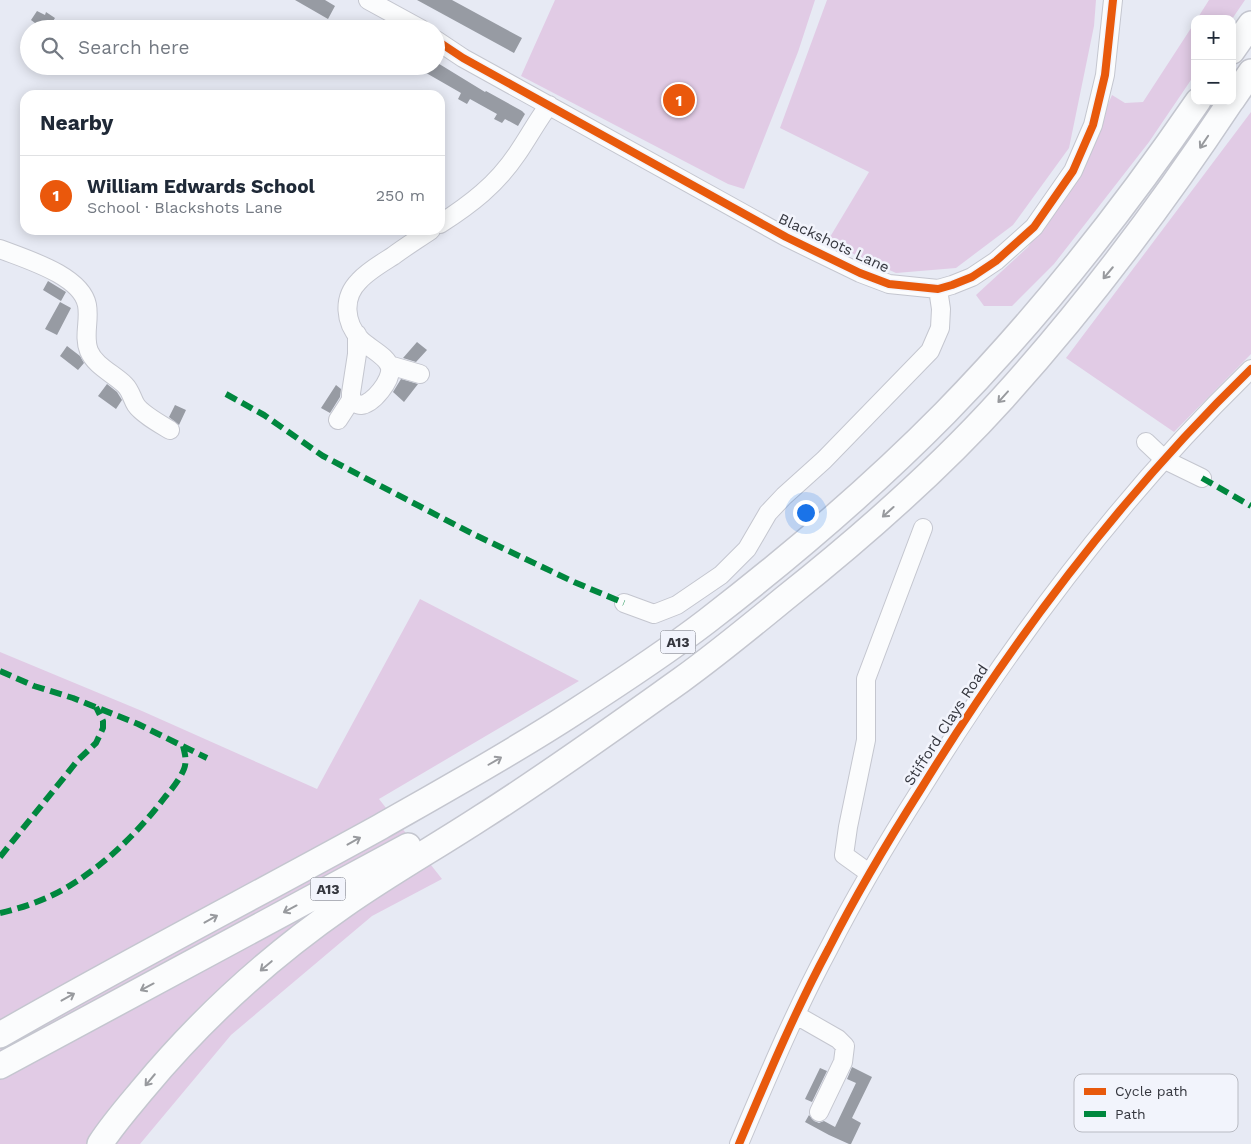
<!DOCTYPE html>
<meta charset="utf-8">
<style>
:root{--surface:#fff;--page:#f2f2f3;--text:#1f2937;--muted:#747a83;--line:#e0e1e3;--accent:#ea580c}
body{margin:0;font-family:"Work Sans",sans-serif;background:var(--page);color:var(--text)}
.controls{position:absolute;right:15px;top:15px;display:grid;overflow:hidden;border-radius:10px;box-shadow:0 2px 12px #0003}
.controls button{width:45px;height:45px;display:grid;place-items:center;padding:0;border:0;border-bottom:1px solid var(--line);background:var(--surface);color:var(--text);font:25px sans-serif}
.you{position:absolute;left:805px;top:512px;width:18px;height:18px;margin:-12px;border:4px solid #fff;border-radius:50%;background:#1a73e8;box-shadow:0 0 0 8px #1a73e833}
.badge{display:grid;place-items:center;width:32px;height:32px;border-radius:50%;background:var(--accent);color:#fff;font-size:16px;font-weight:700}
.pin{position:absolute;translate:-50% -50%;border:2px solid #fff;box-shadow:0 1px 5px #0006}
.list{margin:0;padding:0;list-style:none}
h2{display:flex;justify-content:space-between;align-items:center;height:65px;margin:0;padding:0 20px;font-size:21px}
h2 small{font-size:16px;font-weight:400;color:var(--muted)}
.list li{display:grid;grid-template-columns:32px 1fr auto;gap:15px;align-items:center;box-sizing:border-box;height:80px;padding:0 20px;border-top:1px solid var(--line)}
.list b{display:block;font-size:19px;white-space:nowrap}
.list p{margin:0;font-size:16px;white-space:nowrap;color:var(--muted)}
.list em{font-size:16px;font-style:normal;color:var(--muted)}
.icon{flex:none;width:28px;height:28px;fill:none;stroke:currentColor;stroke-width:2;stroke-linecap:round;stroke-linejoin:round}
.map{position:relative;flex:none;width:1251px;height:1144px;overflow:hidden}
.search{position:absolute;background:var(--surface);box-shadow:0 2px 12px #0003;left:20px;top:20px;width:425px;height:55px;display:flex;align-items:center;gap:12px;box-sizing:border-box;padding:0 18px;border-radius:28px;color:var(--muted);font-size:19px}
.panel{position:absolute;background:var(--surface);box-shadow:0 2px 12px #0003;left:20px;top:90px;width:425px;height:145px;border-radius:15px}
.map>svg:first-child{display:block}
.green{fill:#e1cbe5}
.building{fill:#979ba3}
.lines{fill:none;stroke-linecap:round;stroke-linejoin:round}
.minor-casing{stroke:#c4c6cf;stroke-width:20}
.highway-casing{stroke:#c4c6cf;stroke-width:28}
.minor{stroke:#fbfcfd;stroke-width:18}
.highway{stroke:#fbfcfd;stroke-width:25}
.quiet{stroke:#00873e;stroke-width:6;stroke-dasharray:12 6;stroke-linecap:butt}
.cycleway-casing{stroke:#f2f4fc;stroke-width:11}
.cycleway{stroke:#e8590c;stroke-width:8}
.oneway{stroke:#989a9e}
.labels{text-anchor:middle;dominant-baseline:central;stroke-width:5;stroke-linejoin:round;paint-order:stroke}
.shield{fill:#f2f4fc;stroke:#6e7078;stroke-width:1}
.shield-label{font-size:14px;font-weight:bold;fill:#35373f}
.street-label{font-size:15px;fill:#35373f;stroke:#f2f4fc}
.key{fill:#f2f4fc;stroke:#b9bbc3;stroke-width:1}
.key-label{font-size:14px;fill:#35373f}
</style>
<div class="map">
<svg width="1251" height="1144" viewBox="0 0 1251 1144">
<rect width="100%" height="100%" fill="#e7eaf4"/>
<!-- green -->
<path class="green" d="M555 0H815L798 52 744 189 728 184 521 76Z
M827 0H1096L1094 26 1069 148 1013 225 956 268 896 273 827 242 869 172 780 128Z
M1209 0H1245L1232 19H1197Z
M1195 22V74L1149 142 1054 264 1012 306H984L976 295 1028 247 1080 169 1112 95 1125 103 1143 102Z
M1251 112V354L1174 432 1066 358Z
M420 599 579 681 379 799 442 879 372 916 231 1035 140 1144H0V652L142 711 317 789Z"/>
<!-- building -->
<path class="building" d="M295 0H325L335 6 328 19Z
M417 0H452L522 38 514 53Z
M37 11 45 15 46 12 55 18 48 29H37L39 26 31 20Z
M436 62 485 92 486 91 522 111 525 114 518 126 505 119 502 123 494 119 497 114 470 99 467 104 458 99 461 93 414 66H436Z
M48 281 66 292 61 301 43 290Z
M60 302 71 308 57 335 45 329Z
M417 342 427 350 416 362 403 358Z
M67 346 80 356 84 363 78 370 60 356Z
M401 379 418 384 404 402 393 392Z
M107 384 117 392 122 400 116 409 98 396Z
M336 385 341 389 340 397 330 413 321 408Z
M175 405 186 410 179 425 169 417Z
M852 1067 872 1077 852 1118 861 1123 851 1144H849L829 1135 805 1122 809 1115 814 1121 819 1123 824 1121 835 1127 856 1083 847 1079Z
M820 1068 827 1071 812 1102 805 1099Z"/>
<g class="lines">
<!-- minor casing -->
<g class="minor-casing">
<path id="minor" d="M368 0 421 29
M436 40 463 58 786 237 860 273 889 284 938 289 952 285 972 277 996 261 1034 227 1073 171 1093 125 1105 75 1113 0
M440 224C471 204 496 185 517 154 528 138 537 121 549 105
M0 249C25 259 81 275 87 305 90 321 83 336 89 351 95 366 114 374 125 385 131 391 132 399 136 405 142 414 160 424 170 430
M357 334V354L351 393V400C355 402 357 405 361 405 373 404 392 380 390 368 388 356 368 348 360 339 345 323 342 298 359 281 368 271 382 263 393 256 405 247 418 239 431 230
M389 365 420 374
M338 420 351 400
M1146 442 1165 460 1202 478
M624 603 654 614 677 605 721 575 747 549 768 513 784 496 824 460 930 351 940 328 941 309 938 289
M869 873 844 855 848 827 866 740V679L923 528
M796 1015 838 1039 845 1046 843 1062 819 1112
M739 1144C767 1078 795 1011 829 948 857 893 888 841 921 789 1014 638 1123 493 1251 369"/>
</g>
<!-- highway casing -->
<g class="highway-casing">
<path id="highway" d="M1232 51 1251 24
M1232 100 1251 72
M0 1035C125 963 253 897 380 827 445 790 510 754 573 713 618 684 664 654 707 621 790 557 871 488 945 413 1036 320 1124 209 1198 101
M0 1066 408 846
M100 1144C113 1124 128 1107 143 1089 201 1019 269 957 344 905 388 874 436 847 482 817 550 774 615 727 681 680 717 654 751 626 785 598 863 536 937 471 1003 398 1087 305 1162 205 1231 101"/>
</g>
<!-- minor -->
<use href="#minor" class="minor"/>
<!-- highway -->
<use href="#highway" class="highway"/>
<!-- quiet -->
<path class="quiet" d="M226 394 264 415 323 456 473 534 574 582 624 603
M1202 478 1251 506
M0 671 34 686 73 698 138 724 207 758
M0 857 78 760 96 743 103 728V721L96 707
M0 913C26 907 51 898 74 883 109 861 140 830 165 797 172 789 180 779 184 769 187 761 185 754 183 746"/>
<!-- cycleway casing -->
<g class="cycleway-casing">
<path id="cycleway" d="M436 40 463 58 786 237 860 273 889 284 938 289 952 285 972 277 996 261 1034 227 1073 171 1093 125 1105 75 1113 0
M739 1144C767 1078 795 1011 829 948 857 893 888 841 921 789 1014 638 1123 493 1251 369"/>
</g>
<!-- cycleway -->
<use href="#cycleway" class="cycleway"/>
</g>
<!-- one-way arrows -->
<defs><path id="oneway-shaft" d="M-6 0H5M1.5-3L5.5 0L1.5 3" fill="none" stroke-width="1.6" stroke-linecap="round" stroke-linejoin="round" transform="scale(1.25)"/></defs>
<g class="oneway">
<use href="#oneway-shaft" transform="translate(1204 142) rotate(124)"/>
<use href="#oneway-shaft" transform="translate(1108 273) rotate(130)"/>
<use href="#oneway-shaft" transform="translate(1003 397) rotate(132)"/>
<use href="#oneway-shaft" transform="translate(888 512) rotate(138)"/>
<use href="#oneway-shaft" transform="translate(495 761) rotate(-30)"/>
<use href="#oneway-shaft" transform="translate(354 841) rotate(-29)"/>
<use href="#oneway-shaft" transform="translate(290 909) rotate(152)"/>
<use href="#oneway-shaft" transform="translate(211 919) rotate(-29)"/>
<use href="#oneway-shaft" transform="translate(266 966) rotate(140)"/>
<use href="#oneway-shaft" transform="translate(147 987) rotate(152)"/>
<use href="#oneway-shaft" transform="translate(68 997) rotate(-29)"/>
<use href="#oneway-shaft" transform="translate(150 1080) rotate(130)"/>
</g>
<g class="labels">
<!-- shield labels -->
<g class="shield">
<rect x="660.5" y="630.5" width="35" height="23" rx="4"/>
<rect x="310.5" y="877.5" width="35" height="23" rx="4"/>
</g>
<g class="shield-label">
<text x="678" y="642">A13</text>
<text x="328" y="889">A13</text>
</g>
<!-- street labels -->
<g class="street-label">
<text transform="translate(834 243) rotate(25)">Blackshots Lane</text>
<text transform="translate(946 725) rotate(-57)">Stifford Clays Road</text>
</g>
</g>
<!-- legend -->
<rect x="1074" y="1074" width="164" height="58" rx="8" class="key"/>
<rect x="1084" y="1088" width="22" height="7" fill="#e8590c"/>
<rect x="1084" y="1111" width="22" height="6" fill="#00873e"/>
<g class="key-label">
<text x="1115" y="1096">Cycle path</text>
<text x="1115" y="1119">Path</text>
</g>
</svg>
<div class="controls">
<button>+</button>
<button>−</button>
</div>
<div class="you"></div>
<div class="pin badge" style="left:679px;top:100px">1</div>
<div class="search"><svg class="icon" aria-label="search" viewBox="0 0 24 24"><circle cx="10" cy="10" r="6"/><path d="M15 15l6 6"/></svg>Search here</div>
<section class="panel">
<h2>Nearby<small></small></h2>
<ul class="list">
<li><span class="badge">1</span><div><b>William Edwards School</b><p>School · Blackshots Lane</p></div><em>250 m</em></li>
</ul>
</section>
</div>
